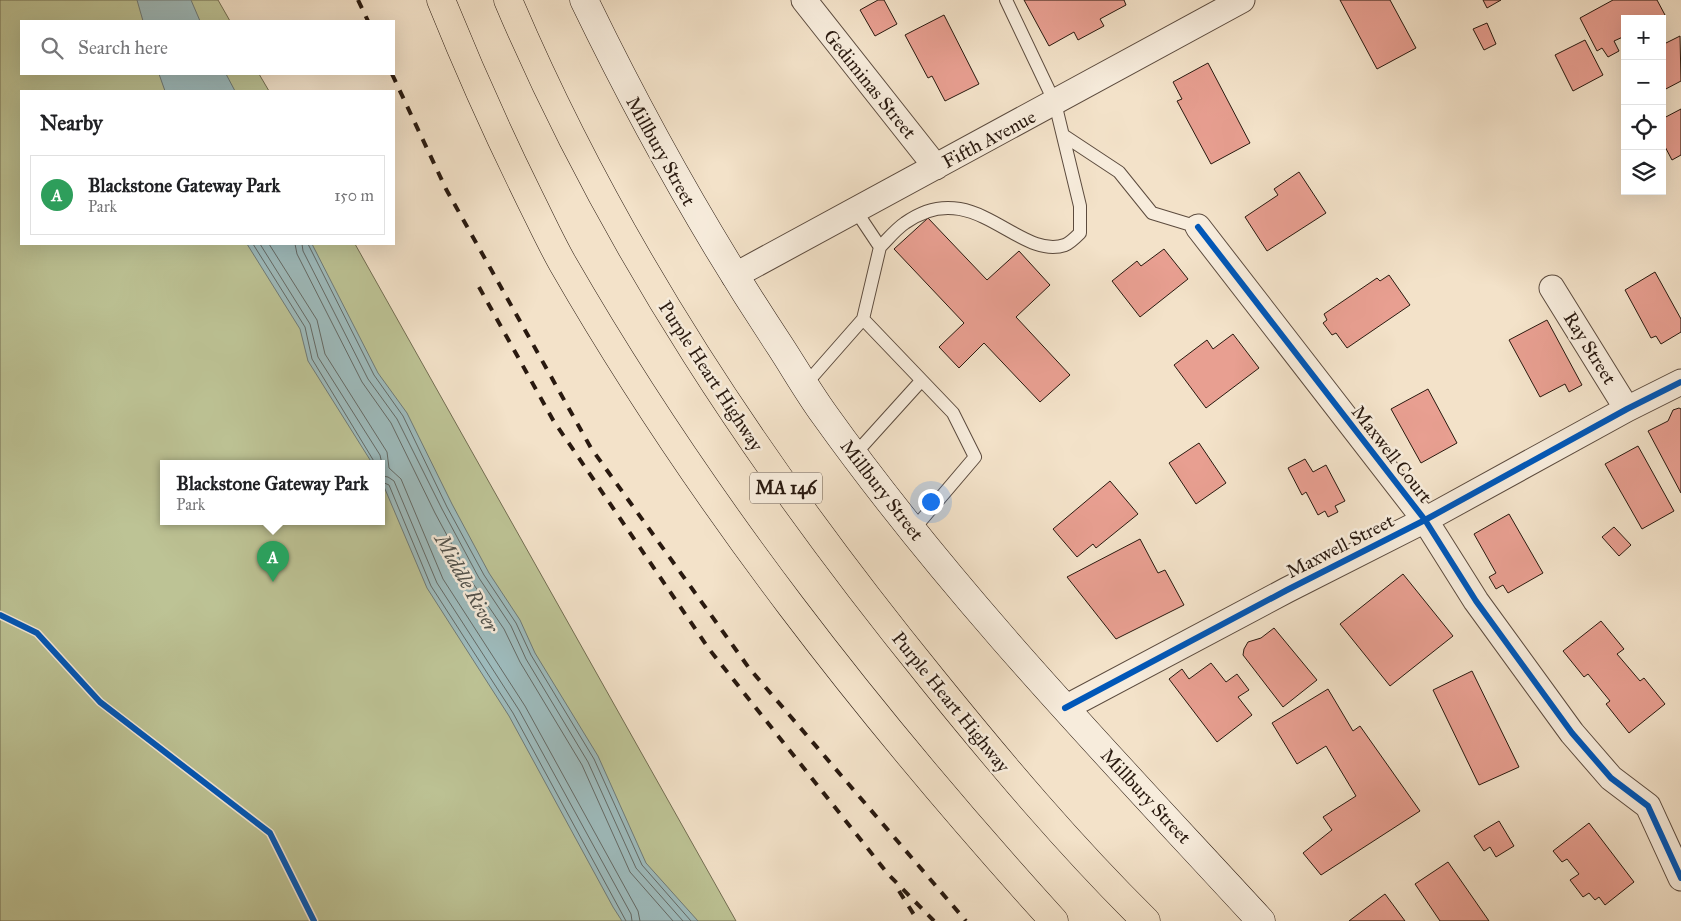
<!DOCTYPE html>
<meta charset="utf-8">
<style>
:root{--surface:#fff;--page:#f6f6f6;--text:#202124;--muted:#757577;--line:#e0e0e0;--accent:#8f2418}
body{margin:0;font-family:"IM FELL Great Primer",serif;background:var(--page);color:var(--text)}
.controls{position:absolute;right:15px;top:15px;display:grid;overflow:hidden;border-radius:0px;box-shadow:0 5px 20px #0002}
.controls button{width:45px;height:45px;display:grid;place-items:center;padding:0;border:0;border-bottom:1px solid var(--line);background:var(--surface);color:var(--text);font:25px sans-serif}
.you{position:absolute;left:930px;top:501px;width:18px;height:18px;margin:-12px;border:4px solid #fff;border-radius:50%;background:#1a73e8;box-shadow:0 0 0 8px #1a73e833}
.badge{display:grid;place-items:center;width:32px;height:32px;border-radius:50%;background:var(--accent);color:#fff;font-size:16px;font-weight:700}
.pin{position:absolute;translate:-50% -41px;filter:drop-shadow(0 1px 2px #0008)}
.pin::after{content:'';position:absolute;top:26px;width:18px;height:15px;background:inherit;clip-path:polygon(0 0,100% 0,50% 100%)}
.popup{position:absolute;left:160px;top:460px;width:225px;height:65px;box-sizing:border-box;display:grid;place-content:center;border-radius:0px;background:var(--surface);filter:drop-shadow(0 1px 4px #0005);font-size:16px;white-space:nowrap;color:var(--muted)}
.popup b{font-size:19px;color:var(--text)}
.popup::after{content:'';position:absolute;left:50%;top:100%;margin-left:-10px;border:10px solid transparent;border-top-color:var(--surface)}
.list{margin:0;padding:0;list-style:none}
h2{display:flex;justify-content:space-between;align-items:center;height:65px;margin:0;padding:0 20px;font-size:21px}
h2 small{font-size:16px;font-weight:400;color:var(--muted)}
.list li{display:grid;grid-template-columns:32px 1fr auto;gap:15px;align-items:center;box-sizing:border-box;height:80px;margin:0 10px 10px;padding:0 10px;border:1px solid var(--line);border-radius:0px}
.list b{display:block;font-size:19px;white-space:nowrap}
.list p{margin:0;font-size:16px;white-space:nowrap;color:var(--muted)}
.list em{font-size:16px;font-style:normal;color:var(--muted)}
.icon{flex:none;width:28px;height:28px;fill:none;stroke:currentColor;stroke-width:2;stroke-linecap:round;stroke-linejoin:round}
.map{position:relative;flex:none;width:1681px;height:921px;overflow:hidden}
.search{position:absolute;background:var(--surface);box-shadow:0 5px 20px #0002;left:20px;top:20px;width:375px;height:55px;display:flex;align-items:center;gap:12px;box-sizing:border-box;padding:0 18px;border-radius:0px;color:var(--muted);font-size:19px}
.panel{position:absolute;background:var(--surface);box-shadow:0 5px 20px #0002;left:20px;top:90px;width:375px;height:155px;border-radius:0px}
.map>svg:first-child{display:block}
.green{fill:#bdc395;stroke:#736e52;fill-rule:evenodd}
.water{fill:#9ebcbe;stroke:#6f7b78}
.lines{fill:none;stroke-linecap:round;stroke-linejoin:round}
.shore{stroke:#646a66;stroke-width:1}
.building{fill:#e89f91;stroke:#29190f}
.service-casing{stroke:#5c4b3e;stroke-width:14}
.minor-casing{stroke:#5c4b3e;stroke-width:27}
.secondary-casing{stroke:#29190f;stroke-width:29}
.motorway-casing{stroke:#29190f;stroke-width:29}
.service{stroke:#f7ecdc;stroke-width:12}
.minor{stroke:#f7ecdc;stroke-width:25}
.secondary{stroke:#f7ecdc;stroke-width:28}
.motorway{stroke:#f3e2c9;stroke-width:28}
.rail{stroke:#29190f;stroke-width:4;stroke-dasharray:9 9;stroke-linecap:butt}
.cycleway-casing{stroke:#f7ecdc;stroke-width:9}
.cycleway{stroke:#0057b8;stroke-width:6}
.labels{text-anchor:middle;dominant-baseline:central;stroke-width:5;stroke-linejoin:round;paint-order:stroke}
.shield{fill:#f7ecdc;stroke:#67584c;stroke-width:1}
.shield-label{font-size:18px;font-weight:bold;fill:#29190f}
.street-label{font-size:19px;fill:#29190f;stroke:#f7ecdc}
.water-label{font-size:20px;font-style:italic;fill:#52524c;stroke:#f7ecdc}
</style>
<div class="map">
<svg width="1681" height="921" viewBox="0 0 1681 921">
<rect width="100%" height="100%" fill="#f3e2c9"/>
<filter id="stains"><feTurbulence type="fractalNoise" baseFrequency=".004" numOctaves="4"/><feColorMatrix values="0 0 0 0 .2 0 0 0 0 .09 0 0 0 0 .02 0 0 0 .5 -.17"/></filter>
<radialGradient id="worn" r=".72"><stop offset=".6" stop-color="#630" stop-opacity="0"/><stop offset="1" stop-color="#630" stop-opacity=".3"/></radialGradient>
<!-- green -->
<path class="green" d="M0 0H218L230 21H21V74H259L269 91H21V244H355L736 921H0ZM164 463H382V521H164Z"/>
<!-- water -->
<path class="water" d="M137 0H191L200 21H143Z
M159 74H226L235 91H165Z
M247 244H312L378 373 407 413 452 504 489 573 520 620 535 653 598 756 646 863 698 921H622L613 907 509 716 427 588 382 482V463H372L308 361 300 329Z"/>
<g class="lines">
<!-- shore -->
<path class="shore" d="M253 244 305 327 312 359 375 463
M260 244 310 324 318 357 380 455 382 464
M269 244 317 320 325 354 387 452 389 468 401 479 443 579 525 706 638 911 640 921
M295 244 297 254 362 382 391 423 435 513 472 582 504 629 520 662 582 765 630 872 673 921
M302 244 303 251 368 379 397 419 442 509 479 578 511 626 526 659 588 762 636 868 683 921
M308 244 374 375 403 416 447 507 484 575 516 623 531 655 594 759 642 865 691 921
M382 476 388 477 394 481 437 583 519 710 631 914 632 921
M382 482 389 485 431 586 513 713 626 921"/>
</g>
<!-- building -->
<path class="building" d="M878 0H884L897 24 875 36 860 10Z
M1024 0H1124L1126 5 1100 19 1104 26 1078 40 1074 32 1049 46Z
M1340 0H1390L1416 48 1377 69Z
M1483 0H1501L1487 8Z
M1613 0H1657L1665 15 1657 19H1625V36L1614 41 1619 51 1608 57 1602 48 1597 51 1580 18Z
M944 15 979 84 945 101 932 76 928 78 905 35Z
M1487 23 1496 44 1484 50 1473 29Z
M1680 36 1681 81 1662 91V45Z
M1585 40 1603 75 1573 91 1555 55Z
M1208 63 1250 143 1211 164 1177 101 1182 99 1173 82Z
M1681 109V155L1672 160 1662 141V119Z
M1299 172 1326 213 1267 251 1245 217 1278 195 1274 189Z
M928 218 987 280 1019 251 1050 285 1016 317 1070 375 1040 402 984 343 959 368 939 347 964 323 894 249Z
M1164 249 1188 279 1140 317 1112 281 1137 261 1141 266Z
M1655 272 1681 319V332L1661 344 1656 336 1651 338 1625 290Z
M1389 275 1410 305 1347 348 1336 333 1332 335 1323 323 1327 320 1324 314 1377 278 1380 281Z
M1547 320 1582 385 1569 392 1565 384 1540 397 1509 340Z
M1233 334 1259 368 1206 408 1174 365 1207 340 1213 349Z
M1428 389 1457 443 1421 463 1391 409Z
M1679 408 1681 409V493L1648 431 1668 421 1673 410Z
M1199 443 1226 483 1196 504 1169 463Z
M1638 446 1674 511 1642 529 1605 464Z
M1305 459 1313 472 1326 465 1345 501 1335 506 1338 512 1328 517 1325 511 1318 515 1306 492 1302 495 1288 468Z
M1110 481 1138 514 1096 548 1093 544 1077 557 1053 529Z
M1509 514 1543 573 1508 593 1503 585 1496 589 1489 577 1496 573 1474 534Z
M1614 527 1631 545 1619 556 1602 537Z
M1140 539 1158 573 1165 570 1184 605 1116 639 1067 577Z
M1403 574 1453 636 1390 686 1340 624Z
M1601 621 1624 649 1617 654 1640 681 1644 678 1665 704 1629 733 1606 704 1610 701 1588 674 1584 677 1563 651Z
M1274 628 1317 680 1283 707 1243 655 1244 649 1248 642 1261 638Z
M1211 663 1226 682 1237 674 1249 690 1238 697 1252 715 1217 742 1169 679 1182 669 1189 679Z
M1472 671 1519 767 1479 785 1433 690Z
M1328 689 1353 731 1360 726 1420 811 1321 875 1303 853 1332 830 1323 817 1356 796 1326 746 1297 764 1272 723Z
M1499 821 1514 846 1496 857 1490 847 1484 851 1474 836Z
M1589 823 1634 882 1605 905 1599 897 1595 900 1589 893 1583 897 1570 880 1579 874 1567 859 1562 862 1553 851Z
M1448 862 1489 921H1440L1415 884Z
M1385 894 1405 921H1349Z"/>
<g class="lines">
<!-- service casing -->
<g class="service-casing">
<path id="service" d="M1063 135 1119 172 1152 213 1198 227
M856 211 880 247C888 239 896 229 905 223 973 174 1018 261 1065 245 1070 243 1076 237 1080 233V206L1055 103 1006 0
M863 319 953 413 975 457 913 530
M805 385 863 319 880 247
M855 454 921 381"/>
</g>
<!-- minor casing -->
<g class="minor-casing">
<path id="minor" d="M804 0 936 167
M1198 227 1425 520 1476 601 1572 733 1611 778 1648 806 1681 878
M734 276 1242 0
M1552 288 1627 409
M1065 708 1287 590 1425 520 1627 409 1681 382"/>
</g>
<!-- secondary casing -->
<g class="secondary-casing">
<path id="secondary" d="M584 0C643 122 705 233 780 346 795 369 808 392 824 414 954 596 1110 757 1261 921"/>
</g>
<!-- motorway casing -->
<g class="motorway-casing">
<path id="motorway" d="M441 0C468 67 498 134 530 199 541 221 551 243 563 264 700 502 870 718 1054 921
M508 0C613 248 763 471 932 679 1000 763 1069 845 1146 921"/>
</g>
<!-- service -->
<use href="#service" class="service"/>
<!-- minor -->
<use href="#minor" class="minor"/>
<!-- secondary -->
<use href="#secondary" class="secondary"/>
<!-- motorway -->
<use href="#motorway" class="motorway"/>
<!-- rail -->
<path class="rail" d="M358 0 368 21
M392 74 446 189 591 448 749 668 966 921
M479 287 553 420 709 649 888 874 934 921
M899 891 918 921"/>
<!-- cycleway casing -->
<g class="cycleway-casing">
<path id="cycleway" d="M1198 227 1425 520 1476 601 1572 733 1611 778 1648 806 1681 878
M0 615 37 633 100 702 270 833 314 921
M1065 708 1287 590 1425 520 1627 409 1681 382"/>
</g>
<!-- cycleway -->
<use href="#cycleway" class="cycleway"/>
</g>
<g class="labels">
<!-- shield labels -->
<rect class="shield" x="750" y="472.5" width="72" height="31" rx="4"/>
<g class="shield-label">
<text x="786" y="488">MA 146</text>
</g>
<!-- street labels -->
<g class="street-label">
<text transform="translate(870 84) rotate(51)">Gediminas Street</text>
<text transform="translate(989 139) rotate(-28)">Fifth Avenue</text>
<text transform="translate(661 151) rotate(61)">Millbury Street</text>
<text transform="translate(1590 348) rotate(58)">Ray Street</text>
<text transform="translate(711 376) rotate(57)">Purple Heart Highway</text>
<text transform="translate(1392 454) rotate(52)">Maxwell Court</text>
<text transform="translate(882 490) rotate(52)">Millbury Street</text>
<text transform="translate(1340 546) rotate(-27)">Maxwell Street</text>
<text transform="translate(951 702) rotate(51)">Purple Heart Highway</text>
<text transform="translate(1146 796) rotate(47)">Millbury Street</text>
</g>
<!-- water labels -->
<g class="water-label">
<text transform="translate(467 583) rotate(61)">Middle River</text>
</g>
</g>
<rect width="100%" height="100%" filter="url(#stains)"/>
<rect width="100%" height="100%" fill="url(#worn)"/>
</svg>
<div class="controls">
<button>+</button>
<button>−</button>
<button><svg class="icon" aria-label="locate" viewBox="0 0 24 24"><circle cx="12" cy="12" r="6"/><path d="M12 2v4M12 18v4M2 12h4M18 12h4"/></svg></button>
<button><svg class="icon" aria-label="layers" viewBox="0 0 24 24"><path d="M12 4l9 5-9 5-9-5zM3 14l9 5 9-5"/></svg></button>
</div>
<div class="you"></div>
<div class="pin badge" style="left:273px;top:582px;background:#2e9e5b">A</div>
<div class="popup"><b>Blackstone Gateway Park</b>Park</div>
<div class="search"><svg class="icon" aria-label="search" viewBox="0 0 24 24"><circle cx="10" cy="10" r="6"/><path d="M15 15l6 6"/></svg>Search here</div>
<section class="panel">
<h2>Nearby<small></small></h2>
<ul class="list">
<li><span class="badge" style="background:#2e9e5b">A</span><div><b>Blackstone Gateway Park</b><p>Park</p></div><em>150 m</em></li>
</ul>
</section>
</div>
